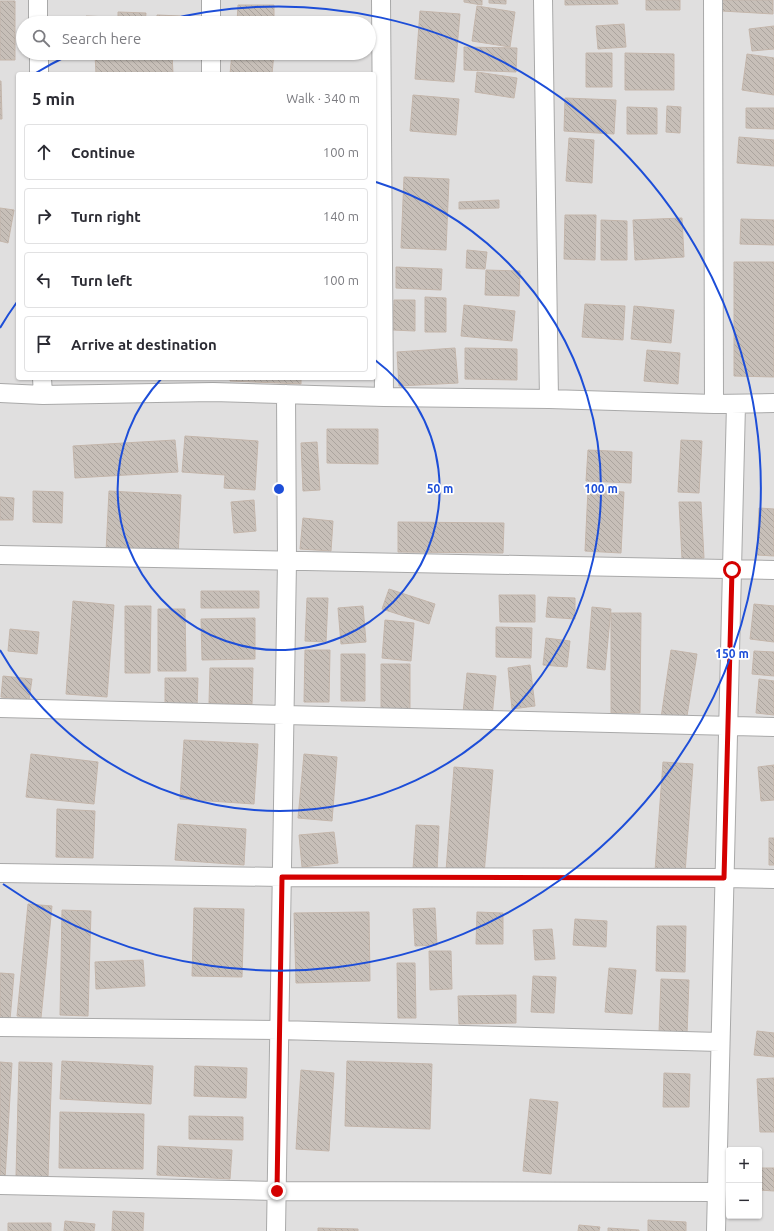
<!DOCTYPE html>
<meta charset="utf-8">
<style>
:root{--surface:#fff;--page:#f2f2f3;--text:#2b2b33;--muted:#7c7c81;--line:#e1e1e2}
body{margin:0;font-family:Ubuntu,sans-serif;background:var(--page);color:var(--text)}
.controls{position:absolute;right:12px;bottom:12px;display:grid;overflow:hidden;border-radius:4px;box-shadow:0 1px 3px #0004}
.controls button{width:36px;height:36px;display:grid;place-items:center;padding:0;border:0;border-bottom:1px solid var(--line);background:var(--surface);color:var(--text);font:20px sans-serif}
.stop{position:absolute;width:12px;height:12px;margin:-9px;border:3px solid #d40000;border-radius:50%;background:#fff}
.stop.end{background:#d40000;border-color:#fff;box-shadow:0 1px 4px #0008}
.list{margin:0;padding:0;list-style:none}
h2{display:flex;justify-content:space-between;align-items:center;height:52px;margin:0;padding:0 16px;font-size:17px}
h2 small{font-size:13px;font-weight:400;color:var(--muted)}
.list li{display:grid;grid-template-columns:26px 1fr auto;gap:12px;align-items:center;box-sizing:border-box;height:56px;margin:0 8px 8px;padding:0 8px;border:1px solid var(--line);border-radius:4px}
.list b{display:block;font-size:15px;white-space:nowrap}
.list em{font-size:13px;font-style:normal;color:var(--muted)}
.icon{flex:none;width:22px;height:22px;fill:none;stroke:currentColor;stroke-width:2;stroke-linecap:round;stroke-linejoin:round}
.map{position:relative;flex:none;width:774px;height:1231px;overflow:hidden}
.search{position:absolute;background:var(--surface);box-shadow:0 1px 3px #0004;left:16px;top:16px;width:360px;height:44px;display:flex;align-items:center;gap:10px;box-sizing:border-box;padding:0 14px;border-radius:22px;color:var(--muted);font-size:15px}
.panel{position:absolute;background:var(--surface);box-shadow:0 1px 3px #0004;left:16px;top:72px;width:360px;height:308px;border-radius:4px}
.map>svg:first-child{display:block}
.residential{fill:#e0dfdf;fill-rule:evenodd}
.building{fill:url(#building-back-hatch);stroke:#c4b6ab}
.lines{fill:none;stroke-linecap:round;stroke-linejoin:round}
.minor-casing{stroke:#a9a9a9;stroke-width:20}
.minor{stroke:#fff;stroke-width:18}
.route{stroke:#d40000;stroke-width:5}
.ring{fill:none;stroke:#1d4ed8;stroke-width:2}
.centre{fill:#1d4ed8;stroke:#fff;stroke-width:2}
.ring-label{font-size:12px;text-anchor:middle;font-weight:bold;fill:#1d4ed8;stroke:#fff;stroke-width:3.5;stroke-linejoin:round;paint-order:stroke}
</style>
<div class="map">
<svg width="774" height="1231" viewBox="0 0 774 1231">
<defs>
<pattern id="building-back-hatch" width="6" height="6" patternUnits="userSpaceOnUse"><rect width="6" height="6" fill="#c7bfb8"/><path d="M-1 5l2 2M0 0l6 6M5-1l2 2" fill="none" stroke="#aba49e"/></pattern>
</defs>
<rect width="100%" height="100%" fill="#f2efe9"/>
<!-- residential -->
<path class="residential" d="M0 0H774V1231H0ZM23 23H369V53H23ZM18 74H374V378H18ZM729 1150H759V1216H729Z"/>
<!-- building -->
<path class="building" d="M464 0H482V5L464 2Z
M489 0H506V4L489 3Z
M565 0H617L618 4 565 5Z
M646 0H680V10H646Z
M722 0H773V14L722 11Z
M0 1H15V60H0Z
M238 5H274V23H237Z
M477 6 515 12 510 47 472 41Z
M420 11 460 14 454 82 415 79Z
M118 12 146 13 145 23H118Z
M157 15 180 16V23H157Z
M86 16 110 17V23H85Z
M56 21 80 22V23H56Z
M624 24 626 47 598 49 596 26Z
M774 26V49L752 51 749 29Z
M464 47 517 48 516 72 464 70Z
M113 53H172L173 74H96L95 54Z
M232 53H274L272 74H230Z
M586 53H612V87H586Z
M625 53 674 54V90H625Z
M747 54 774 58V95L742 90Z
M477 72 517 78 514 98 475 92Z
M0 81H1L2 119H0Z
M413 95 459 99 456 135 410 131Z
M565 98 616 100 614 134 564 131Z
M667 106 681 107 680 133 666 132Z
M627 107 657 108V134H627Z
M746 108H774V129L746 128Z
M739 137 774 140V166L737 163Z
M569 138 594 140 592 183 566 181Z
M404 177 449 179 446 250 401 248Z
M499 200V208L459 209V202Z
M0 208 14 210 8 243 0 241Z
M565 215H596L595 260 564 259Z
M682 218 684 257 635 260 633 220Z
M741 219 774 220V245L740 244Z
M601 220 627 221V260H601Z
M467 250 487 252 485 269 466 268Z
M734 262H774V377L734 376Z
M396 267 442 269 441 290 396 288Z
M486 270 520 271 519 296 485 295Z
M425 297 446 298V332H425Z
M394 300H415V331L393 330Z
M585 304 625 306 623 340 582 337Z
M464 305 515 311 512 341 461 336Z
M634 306 674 310 671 343 631 339Z
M455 348 458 383 399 386 397 352Z
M465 348 517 349V380L465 379Z
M647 350 680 353 678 384 644 381Z
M230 378H301V384L230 381Z
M310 378H355V379Z
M327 429H378V464L327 463Z
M185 436 258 441 255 490 224 488 225 475 182 472Z
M175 440 178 472 75 478 73 446Z
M681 440 702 441 699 493 678 492Z
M317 442 320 490 303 491 301 443Z
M588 450 632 452 631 483 586 481Z
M588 490 624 492 621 553 585 551Z
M33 491 63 492 62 523 33 522Z
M109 491 181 495 178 556 106 552Z
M0 497 14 498 13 520H0Z
M254 500 256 531 234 533 231 502Z
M679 502H701L704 558 682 559Z
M759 508 774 509V556L757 555Z
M303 518 333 521 331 551 300 549Z
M398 522 504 523 503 553 398 552Z
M389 589 435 604 429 624 382 609Z
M201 591H259V608H201Z
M499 595H535V622H500Z
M548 597 575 598V619L546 617Z
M307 598H328L326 642 305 641Z
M73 601 114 605 107 697 66 694Z
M754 604 774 606V642L750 639Z
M125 606H151L150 673H125Z
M363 606 366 642 341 644 338 608Z
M592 607 611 609 605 670 587 668Z
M158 609H185L186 671H158Z
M611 613H641L640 713H611Z
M255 618V659L202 660 201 619Z
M385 620 414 623 411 661 382 658Z
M496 627 532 628 531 658 496 657Z
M10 629 39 632 37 654 8 651Z
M546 638 570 641 567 667 543 665Z
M305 650H330L329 702H304Z
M671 650 697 654 686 722 661 718Z
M754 651 774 652V676L752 674Z
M341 654H365V701H341Z
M381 664H410V715H381Z
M530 665 535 706 512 709 508 668Z
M210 668H253L252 704 209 703Z
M467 673 496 676 492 717 463 713Z
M3 676 32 679 29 700 1 697Z
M165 678H198L197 707 165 706Z
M759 679 774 681V715L756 713Z
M184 740 258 744 254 804 180 799Z
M31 754 98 762 94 804 26 797Z
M304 754 337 757 332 821 298 818Z
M663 762 693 764 685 873 655 871Z
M774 765V800L761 801 758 767Z
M454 767 493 770 484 874 446 871Z
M57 809 95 811 93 858 56 857Z
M178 824 246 829 244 865 175 860Z
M416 825 439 826 437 871 413 869Z
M334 832 338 863 302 867 299 835Z
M769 838H774V865H769Z
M28 904 52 906 41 1018 17 1016Z
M194 908 244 909 242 977 192 976Z
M435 908 437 945 415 946 413 909Z
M62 910 91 911 88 1016 60 1015Z
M369 912 370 981 296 983 294 913Z
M477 912 503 913V944H476Z
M575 919 607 921 606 947 573 945Z
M657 926H686L685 972 656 971Z
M552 929 555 959 535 960 533 930Z
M429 951H451L452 989 430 990Z
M143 960 145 986 96 989 95 962Z
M397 963H415L416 1018H398Z
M609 968 636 970 632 1014 605 1012Z
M0 973 14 974 10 1020 0 1019Z
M533 976 556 977 554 1013 531 1012Z
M661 979 689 980 687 1034 659 1033Z
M516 995V1023L459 1024 458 996Z
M757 1031 774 1033V1057L754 1055Z
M62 1061 153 1066 151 1104 60 1099Z
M347 1061 432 1064 430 1129 345 1126Z
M0 1062 12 1063 5 1179 0 1178Z
M19 1062 52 1063 48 1177 16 1176Z
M195 1066 247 1068 246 1098 194 1096Z
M301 1070 334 1073 329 1151 296 1149Z
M664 1073 690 1074 689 1107H663Z
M774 1078V1132H760L757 1079Z
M530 1099 558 1102 551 1174 523 1171Z
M60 1112 144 1114 143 1169 59 1168Z
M189 1116 243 1117V1140L189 1139Z
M158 1146 232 1150 230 1179 157 1175Z
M759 1168H774V1191L759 1190Z
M113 1211 144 1213 143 1231H112Z
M648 1220 686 1222V1231H648Z
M65 1221 95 1224 94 1231H64Z
M8 1223H51V1231H8Z
M579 1225 600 1227 599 1231H578Z
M318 1228 358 1229V1231H318Z
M608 1228 639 1230V1231H608Z"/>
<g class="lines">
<!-- minor casing -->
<g class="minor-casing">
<path id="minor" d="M38 0V23
M211 0V23
M381 0 384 397
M543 0 549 399
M713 0 714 404
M39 53V74
M211 53V74
M42 378 43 395
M0 393 43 395 213 392 384 397 549 399 714 404 774 403
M0 555 774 570
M0 708 774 727
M0 873 282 877 725 878 774 879
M0 1027 279 1030 720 1042
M0 1185 277 1191 717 1192
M276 1231 287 561 286 394
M716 1231 736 404"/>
</g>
<!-- minor -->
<use href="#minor" class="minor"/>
</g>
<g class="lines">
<!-- route -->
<path class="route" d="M277 1191 282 877 724 878 732 570"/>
</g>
<!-- distance rings -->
<g class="ring">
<path d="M375 360A161 161 0 1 1 162 378"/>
<path d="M0 328A322 322 0 0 1 17 302M376 182A322 322 0 1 1 0 650"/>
<path d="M34 74A482 482 0 0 1 71 54M158 22A482 482 0 1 1 3 884"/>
</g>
<circle cx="279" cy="489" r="6" class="centre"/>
<g class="ring-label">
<text x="440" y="493">50 m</text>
<text x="601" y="493">100 m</text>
<text x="732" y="658">150 m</text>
</g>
</svg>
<div class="controls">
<button>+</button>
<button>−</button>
</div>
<div class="stop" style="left:732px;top:570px"></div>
<div class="stop end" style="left:277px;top:1191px"></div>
<div class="search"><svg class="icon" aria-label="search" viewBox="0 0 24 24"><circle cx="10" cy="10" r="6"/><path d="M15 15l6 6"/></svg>Search here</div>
<section class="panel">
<h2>5 min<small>Walk · 340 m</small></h2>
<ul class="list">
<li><svg class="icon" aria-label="ahead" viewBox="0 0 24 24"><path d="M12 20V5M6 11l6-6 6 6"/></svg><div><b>Continue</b></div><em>100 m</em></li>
<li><svg class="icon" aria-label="right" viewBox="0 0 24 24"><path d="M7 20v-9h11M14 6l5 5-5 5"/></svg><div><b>Turn right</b></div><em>140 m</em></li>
<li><svg class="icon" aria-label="left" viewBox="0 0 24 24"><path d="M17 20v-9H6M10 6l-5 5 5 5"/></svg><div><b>Turn left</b></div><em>100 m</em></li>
<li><svg class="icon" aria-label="arrive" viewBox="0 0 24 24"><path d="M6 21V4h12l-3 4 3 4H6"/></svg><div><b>Arrive at destination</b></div></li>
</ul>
</section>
</div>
